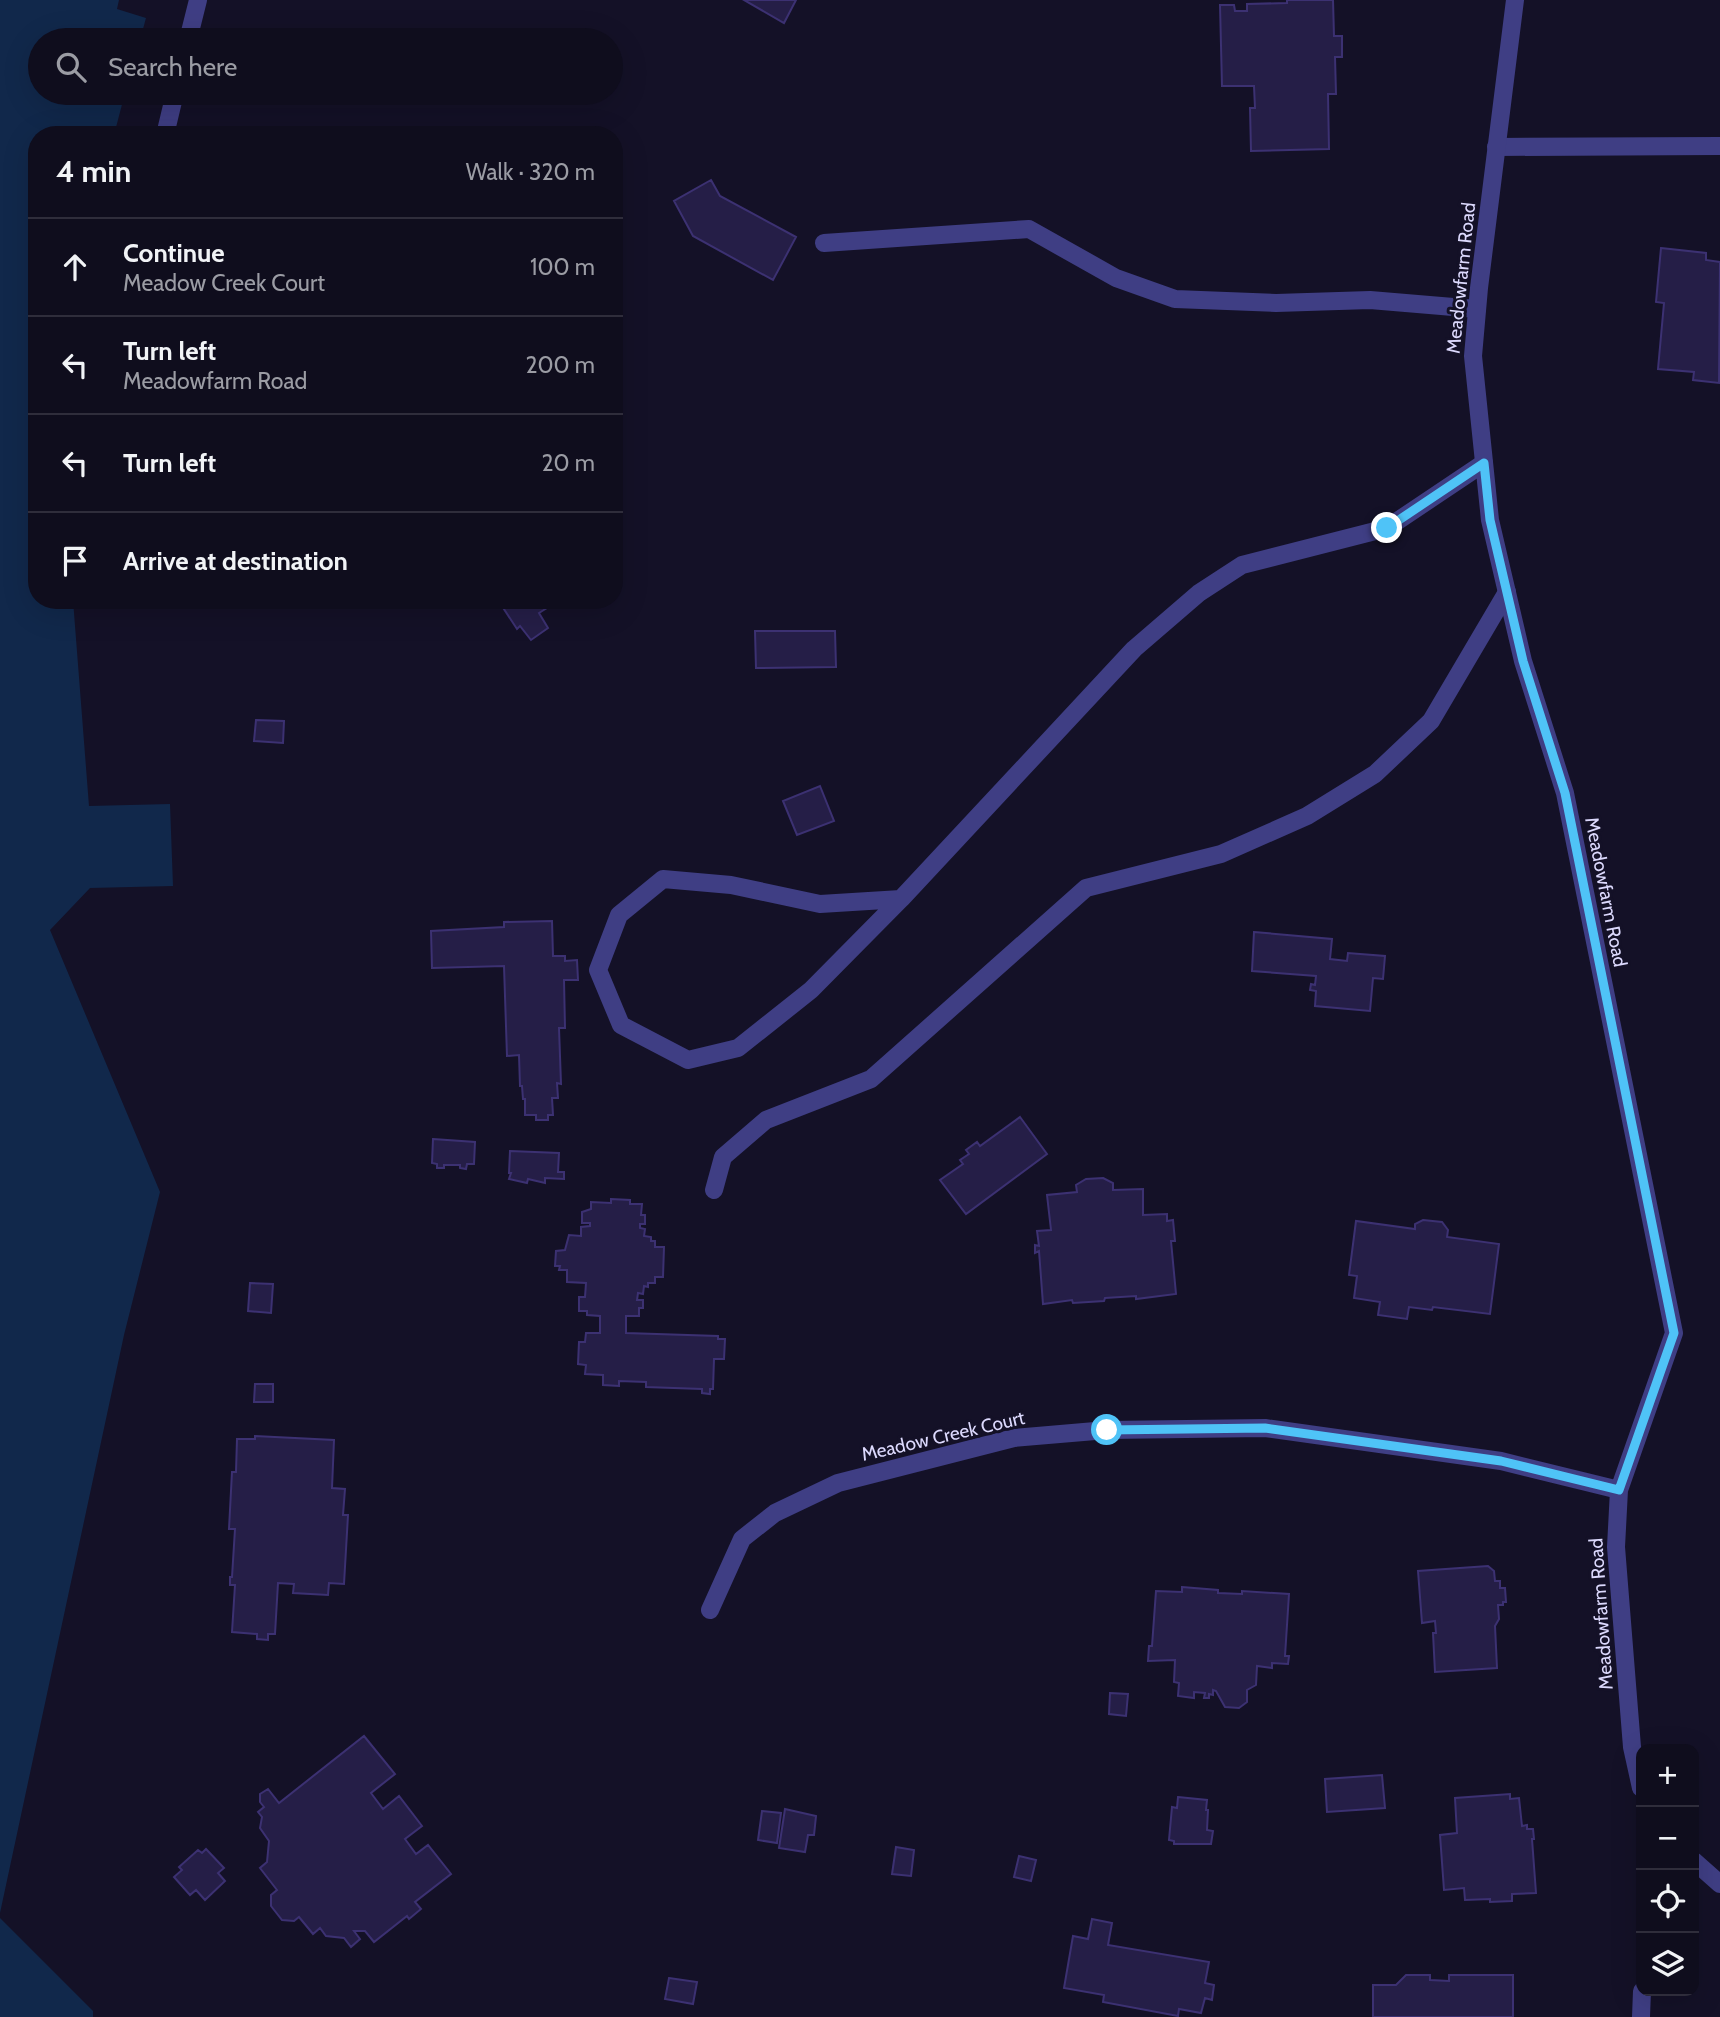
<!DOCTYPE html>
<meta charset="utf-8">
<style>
:root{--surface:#0f0d1d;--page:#181626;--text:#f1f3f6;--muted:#9b9ca4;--line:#2f2d3b}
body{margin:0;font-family:Cabin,sans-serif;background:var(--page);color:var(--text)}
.controls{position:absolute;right:21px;bottom:21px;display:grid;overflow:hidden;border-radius:14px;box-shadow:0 7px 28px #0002}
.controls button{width:63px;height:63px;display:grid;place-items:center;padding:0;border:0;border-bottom:2px solid var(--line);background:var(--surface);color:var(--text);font:35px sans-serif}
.stop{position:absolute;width:21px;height:21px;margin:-16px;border:5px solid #4fc3f7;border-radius:50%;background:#fff}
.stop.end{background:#4fc3f7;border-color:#fff;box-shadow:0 2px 7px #0008}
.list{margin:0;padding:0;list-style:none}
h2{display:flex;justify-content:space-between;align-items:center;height:91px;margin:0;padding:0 28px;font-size:30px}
h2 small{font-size:23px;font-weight:400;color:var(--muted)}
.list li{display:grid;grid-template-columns:46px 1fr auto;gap:21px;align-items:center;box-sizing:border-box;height:98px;padding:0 28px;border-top:2px solid var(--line)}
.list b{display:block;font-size:26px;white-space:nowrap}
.list p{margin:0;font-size:23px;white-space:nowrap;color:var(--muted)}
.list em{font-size:23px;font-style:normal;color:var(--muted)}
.icon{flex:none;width:38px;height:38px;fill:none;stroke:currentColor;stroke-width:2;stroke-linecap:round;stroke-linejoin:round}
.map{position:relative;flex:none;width:1720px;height:2017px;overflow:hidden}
.search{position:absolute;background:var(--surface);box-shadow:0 7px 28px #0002;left:28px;top:28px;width:595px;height:77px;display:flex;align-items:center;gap:18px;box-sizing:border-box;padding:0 24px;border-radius:38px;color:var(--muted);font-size:26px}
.panel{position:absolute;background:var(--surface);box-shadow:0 7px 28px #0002;left:28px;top:126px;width:595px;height:483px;border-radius:28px}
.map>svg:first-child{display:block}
.water{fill:#11284b}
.building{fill:#251e47;stroke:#3c3172;stroke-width:2}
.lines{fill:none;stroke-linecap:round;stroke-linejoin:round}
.lane{stroke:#3f3e84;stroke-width:18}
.street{stroke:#3f3e84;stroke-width:18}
.route{stroke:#4fc3f7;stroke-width:9}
.labels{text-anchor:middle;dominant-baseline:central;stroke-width:6;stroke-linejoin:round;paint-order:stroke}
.street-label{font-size:19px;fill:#dcd9fd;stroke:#141127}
</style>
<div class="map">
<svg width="1720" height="2017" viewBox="0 0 1720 2017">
<rect width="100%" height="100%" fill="#141127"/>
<!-- water -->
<path class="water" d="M0 0H119L117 9 146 18 140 40H40V93H125L114 135H37V366L35 367 37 379V600H73L89 806 170 804 173 886 90 888 50 930 160 1192 124 1335 0 1913Z
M0 1918 93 2011V2017H0Z"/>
<!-- building -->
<path class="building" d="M744 0H796L784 23Z
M1287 0H1333L1334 36H1342V57H1335L1336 94H1328L1329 149 1251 151 1250 108H1255L1254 86H1222L1220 5H1234L1235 11H1247V4L1287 3Z
M711 180 720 196 796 237 773 280 693 236 674 201Z
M1661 248 1706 253V260L1720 262 1719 383 1693 380 1694 372 1658 369 1664 303 1656 302Z
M498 600H553L555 603 539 613 548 628 531 640 520 626 517 629Z
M755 631H835L836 667 756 668Z
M256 720 284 721 283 743 254 741Z
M820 786 834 821 797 835 783 801Z
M552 921 553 956H565V961L577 960 578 980H564L565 1028H559L561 1084 557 1083 558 1098H552L553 1115H548V1120H536V1115H525V1099H523L522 1086H520L519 1055 507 1056 504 966 432 968 431 931 504 927V922Z
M1254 932 1332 939 1330 959 1347 961 1348 953 1385 956 1383 979 1373 978 1370 1011 1315 1006 1316 991 1310 990 1311 984 1315 985 1316 976 1252 971Z
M1020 1117 1047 1154 966 1214 940 1180 963 1164 960 1160 969 1154 966 1150 977 1142 980 1146Z
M433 1139 475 1142 474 1164H467L466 1169 460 1168V1165H444V1168H437V1164L432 1163Z
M510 1151 559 1153 558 1172H564V1179L545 1178V1183L528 1179 527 1183 509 1179 511 1173H509Z
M1103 1178 1113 1183V1190L1143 1189V1215L1167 1214V1221L1173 1220 1175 1241H1171L1176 1294 1136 1299V1296L1105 1298 1104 1301 1073 1303 1072 1300 1043 1304 1039 1251 1035 1253V1245L1039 1246 1037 1231 1051 1230 1047 1195 1077 1192 1076 1185 1086 1179Z
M611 1199 630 1200V1204H642L641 1215H645V1224H640V1228L645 1229 644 1236 651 1237V1241H655V1247H664L663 1277H655V1283H648V1287L644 1286 643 1294 638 1293 637 1300H643V1308H639V1316H626V1333L718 1336V1339H725L724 1359H714L713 1389H710V1394L702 1393V1389L646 1387V1382L619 1381V1386L603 1385V1375L585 1374 586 1365 578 1364 579 1342H585L586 1333H600V1316L587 1315V1311H579V1297H585L586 1283 567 1282V1270H559L560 1266H555L556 1251 565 1250 569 1235 581 1236V1227L590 1226V1223H582V1212L591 1209V1202L611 1203Z
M1423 1220 1442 1222 1448 1230 1447 1237 1499 1244 1490 1314 1433 1307 1432 1310 1409 1307 1407 1319 1378 1315 1380 1302 1354 1298 1357 1276 1349 1275 1356 1221 1415 1229V1224Z
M250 1283 273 1284 271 1313 248 1311Z
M255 1384H273V1402H254Z
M255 1436 334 1440 332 1488 345 1489 343 1515H348L344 1584 329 1583 328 1595 293 1593 294 1584 278 1583 275 1634H268V1640L257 1639V1634L232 1632 235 1585H230V1577H232L235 1529H229L232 1472H236L237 1439H255Z
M1488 1566 1494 1571 1495 1581H1500V1588H1505L1506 1602H1503V1605H1498L1499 1619 1495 1626 1497 1668 1435 1672 1433 1633H1436L1435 1621 1422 1623 1418 1571Z
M1182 1587 1218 1590V1593L1242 1594V1591L1289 1594 1285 1656H1289L1288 1664 1272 1663V1668L1257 1666 1256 1685 1247 1690V1702L1239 1708 1225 1707 1216 1691 1213 1690V1695L1209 1694V1698H1204L1205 1693 1194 1692V1698L1178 1696 1179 1683 1174 1682 1175 1660 1148 1661 1149 1646H1152L1156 1591 1182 1592Z
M1110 1693 1128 1694 1126 1716 1109 1714Z
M364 1736 395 1774 371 1793 383 1809 399 1796 422 1826 405 1839 416 1854 428 1845 451 1874 415 1902 421 1909 409 1919 407 1916 374 1942 365 1931H354L360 1939 351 1947 344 1938 326 1936 320 1928 313 1934 299 1917 294 1921 282 1920 271 1906V1895L277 1890 260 1868 267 1862 269 1841 260 1828 262 1817 258 1812 264 1807 260 1802V1794L268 1789 279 1803Z
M1382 1775 1385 1808 1327 1812 1325 1779Z
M1510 1794V1799L1519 1798 1522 1826 1527 1825V1829H1533L1534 1839H1532L1536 1893 1512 1894V1901L1490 1902V1899L1465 1900 1464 1888 1444 1890 1440 1835 1457 1833 1455 1798Z
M1178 1797 1207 1800 1206 1810H1208L1207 1830 1213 1831 1211 1844H1174V1841L1169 1840 1172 1807 1177 1808Z
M785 1809 816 1816 814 1835H808L805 1852 779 1848Z
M762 1811 781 1813 777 1843 758 1840Z
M896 1847 914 1850 911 1876 892 1874Z
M206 1849 224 1868 218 1873 225 1881 205 1900 196 1890 190 1895 174 1877 182 1870 179 1867 198 1850 202 1853Z
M1019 1856 1036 1860 1031 1881 1014 1877Z
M1092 1919 1112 1923 1108 1945 1209 1962 1205 1983 1214 1985 1212 2000 1205 1998 1201 2013 1179 2009 1178 2016 1103 2002 1104 1995 1064 1988 1073 1936 1088 1939Z
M1406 1975H1430V1980L1449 1981V1975H1513V2017H1373V1985H1396Z
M669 1978 697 1982 693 2004 665 1999Z"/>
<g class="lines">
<!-- lane -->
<path class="lane" d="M1496 147 1720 146
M824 243 1029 229 1116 278 1175 299 1276 303 1370 300 1477 309
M901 899 820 904 731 885 663 879 619 915 598 970 621 1025 688 1060 738 1048 811 990 901 899 1134 649 1199 593 1242 565 1387 528 1484 463
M714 1190 723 1157 766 1120 871 1079 1086 888 1221 854 1307 816 1375 774 1431 721 1507 592"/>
<!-- street -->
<path class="street" d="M1515 0 1479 288 1473 356 1490 520 1523 661 1565 793 1674 1333 1619 1490 1616 1547 1632 1747 1641 1788
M188 40 198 0
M165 135 175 93
M710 1610 742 1539 775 1513 838 1483 1014 1438 1107 1430 1265 1428 1501 1461 1619 1490
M1694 1861 1720 1884
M1641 2017 1642 1991"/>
</g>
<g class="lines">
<!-- route -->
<path class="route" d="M1107 1430 1265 1428 1501 1461 1619 1490 1674 1333 1565 793 1523 661 1490 520 1484 463 1387 528"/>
</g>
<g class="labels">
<!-- street labels -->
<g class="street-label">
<text transform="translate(1461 278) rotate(-84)">Meadowfarm Road</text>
<text transform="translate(1606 892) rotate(79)">Meadowfarm Road</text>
<text transform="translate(943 1436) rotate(-13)">Meadow Creek Court</text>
<text transform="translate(1601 1614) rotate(-94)">Meadowfarm Road</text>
</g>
</g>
</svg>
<div class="controls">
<button>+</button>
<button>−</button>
<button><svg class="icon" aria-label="locate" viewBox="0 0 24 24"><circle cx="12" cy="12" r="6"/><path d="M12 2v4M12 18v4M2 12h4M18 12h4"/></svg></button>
<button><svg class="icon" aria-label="layers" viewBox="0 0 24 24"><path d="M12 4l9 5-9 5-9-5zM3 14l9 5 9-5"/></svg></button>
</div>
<div class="stop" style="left:1107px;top:1430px"></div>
<div class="stop end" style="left:1387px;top:528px"></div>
<div class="search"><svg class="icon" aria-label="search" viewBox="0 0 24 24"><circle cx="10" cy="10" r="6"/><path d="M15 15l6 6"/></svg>Search here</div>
<section class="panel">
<h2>4 min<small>Walk · 320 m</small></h2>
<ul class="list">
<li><svg class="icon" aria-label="ahead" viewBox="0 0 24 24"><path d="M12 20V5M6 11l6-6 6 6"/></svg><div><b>Continue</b><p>Meadow Creek Court</p></div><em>100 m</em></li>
<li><svg class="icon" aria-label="left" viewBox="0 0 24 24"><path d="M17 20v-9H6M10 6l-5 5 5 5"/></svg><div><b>Turn left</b><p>Meadowfarm Road</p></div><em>200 m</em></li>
<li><svg class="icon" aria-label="left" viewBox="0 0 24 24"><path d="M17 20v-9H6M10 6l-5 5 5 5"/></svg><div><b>Turn left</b></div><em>20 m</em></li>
<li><svg class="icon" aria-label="arrive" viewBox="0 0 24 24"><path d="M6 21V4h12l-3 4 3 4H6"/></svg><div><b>Arrive at destination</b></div></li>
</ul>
</section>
</div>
